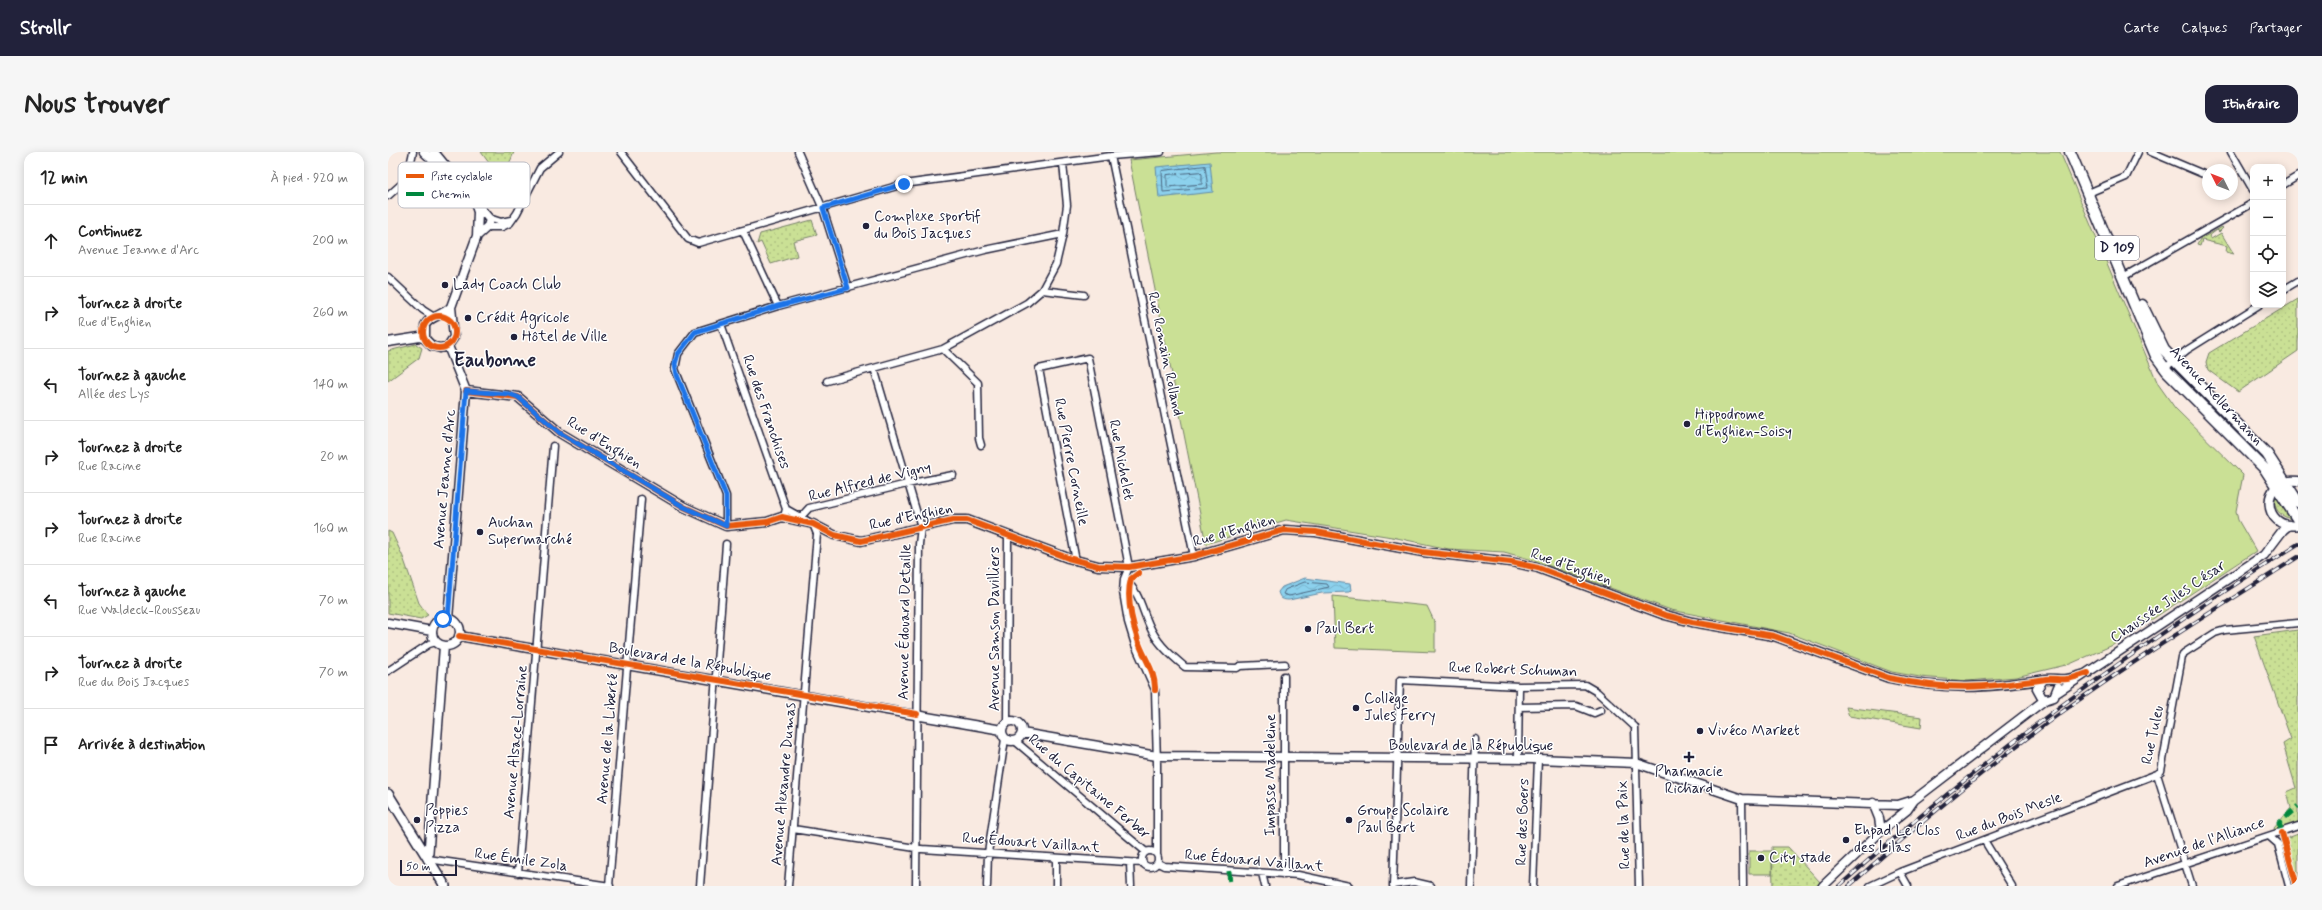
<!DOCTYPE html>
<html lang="fr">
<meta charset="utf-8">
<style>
:root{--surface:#fff;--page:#f6f6f6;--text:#222;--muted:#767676;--line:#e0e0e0;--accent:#22223b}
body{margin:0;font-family:Mynerve,sans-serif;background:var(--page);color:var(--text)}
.controls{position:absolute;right:12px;top:12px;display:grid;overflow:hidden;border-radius:8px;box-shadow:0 2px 10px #0003}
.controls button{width:36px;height:36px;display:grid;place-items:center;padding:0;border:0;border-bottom:1px solid var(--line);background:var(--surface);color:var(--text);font:20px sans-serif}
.compass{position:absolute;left:1814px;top:12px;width:36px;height:36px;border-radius:50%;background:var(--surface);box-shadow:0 2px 10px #0003;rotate:312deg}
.scale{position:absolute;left:12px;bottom:10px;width:57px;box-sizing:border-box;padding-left:4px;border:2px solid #22223b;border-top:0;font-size:11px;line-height:14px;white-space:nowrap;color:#22223b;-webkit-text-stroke:3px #fff;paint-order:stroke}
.stop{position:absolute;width:12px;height:12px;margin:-9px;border:3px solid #1a73e8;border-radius:50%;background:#fff}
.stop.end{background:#1a73e8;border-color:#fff;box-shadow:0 1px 4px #0008}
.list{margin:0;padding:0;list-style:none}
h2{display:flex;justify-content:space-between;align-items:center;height:52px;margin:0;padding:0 16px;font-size:17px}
h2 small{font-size:13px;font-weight:400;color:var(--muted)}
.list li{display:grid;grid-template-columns:26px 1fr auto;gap:12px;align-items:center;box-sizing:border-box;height:72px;padding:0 16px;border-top:1px solid var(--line)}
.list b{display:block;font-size:15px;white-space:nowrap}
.list p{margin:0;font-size:13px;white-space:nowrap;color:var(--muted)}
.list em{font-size:13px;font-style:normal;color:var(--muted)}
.icon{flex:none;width:22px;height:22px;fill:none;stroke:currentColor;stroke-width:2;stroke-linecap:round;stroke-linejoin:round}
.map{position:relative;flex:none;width:1910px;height:734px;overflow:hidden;border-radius:12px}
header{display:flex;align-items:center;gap:24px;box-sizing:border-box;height:56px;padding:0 20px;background:var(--accent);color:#fff}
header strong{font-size:19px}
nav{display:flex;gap:22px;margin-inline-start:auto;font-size:14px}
.intro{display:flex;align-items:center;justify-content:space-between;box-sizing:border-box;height:96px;padding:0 24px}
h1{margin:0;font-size:28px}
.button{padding:10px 18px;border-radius:12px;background:var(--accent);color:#fff;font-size:14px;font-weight:700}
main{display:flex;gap:24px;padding:0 24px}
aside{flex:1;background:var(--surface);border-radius:12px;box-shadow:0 2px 10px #0003}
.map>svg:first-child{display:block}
.green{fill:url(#green-dots);stroke:#768168}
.pitch{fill:#cae095;stroke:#768168}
.water{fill:url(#water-waves);stroke:#628ba6}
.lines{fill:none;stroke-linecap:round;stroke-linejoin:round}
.shore{stroke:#4c6882;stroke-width:1}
.minor-casing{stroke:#22223b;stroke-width:9}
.tertiary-casing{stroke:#22223b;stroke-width:11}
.secondary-casing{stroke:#22223b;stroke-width:12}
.primary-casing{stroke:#22223b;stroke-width:13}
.minor{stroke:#fff;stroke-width:6}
.tertiary{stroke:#fff;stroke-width:8}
.secondary{stroke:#fff;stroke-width:9}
.primary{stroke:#fff;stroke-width:10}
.rail-casing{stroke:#22223b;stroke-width:4}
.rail{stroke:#fff;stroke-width:2.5;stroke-dasharray:8;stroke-linecap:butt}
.quiet{stroke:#00873e;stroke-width:5;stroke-dasharray:10 5;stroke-linecap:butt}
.cycleway-casing{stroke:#fff;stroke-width:8}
.cycleway{stroke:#e8590c;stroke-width:6}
.route{stroke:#1a73e8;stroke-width:5}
.poi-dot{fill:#22223b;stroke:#fff;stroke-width:1.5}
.labels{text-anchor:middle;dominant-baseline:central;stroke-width:3;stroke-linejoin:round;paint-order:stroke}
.shield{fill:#fff;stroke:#646476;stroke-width:1}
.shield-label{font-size:14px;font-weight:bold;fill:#22223b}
.poi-label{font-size:15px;fill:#22223b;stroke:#fff;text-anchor:start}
.street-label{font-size:15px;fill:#22223b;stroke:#fff}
.district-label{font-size:19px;font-weight:bold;fill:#22223b;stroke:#fff}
.key{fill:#fff;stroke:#bdbdc4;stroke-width:1}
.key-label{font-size:11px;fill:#22223b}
</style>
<header>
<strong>Strollr</strong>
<nav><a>Carte</a><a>Calques</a><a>Partager</a></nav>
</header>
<div class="intro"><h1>Nous trouver</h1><a class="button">Itinéraire</a></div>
<main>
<aside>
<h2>12 min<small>À pied · 920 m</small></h2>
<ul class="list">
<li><svg class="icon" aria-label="ahead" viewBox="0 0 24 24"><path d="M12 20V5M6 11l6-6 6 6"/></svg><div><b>Continuez</b><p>Avenue Jeanne d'Arc</p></div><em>200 m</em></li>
<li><svg class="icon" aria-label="right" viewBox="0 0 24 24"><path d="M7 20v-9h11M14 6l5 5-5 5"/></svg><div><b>Tournez à droite</b><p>Rue d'Enghien</p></div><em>260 m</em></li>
<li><svg class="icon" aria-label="left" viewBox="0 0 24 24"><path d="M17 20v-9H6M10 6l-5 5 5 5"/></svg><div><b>Tournez à gauche</b><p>Allée des Lys</p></div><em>140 m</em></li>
<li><svg class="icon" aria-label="right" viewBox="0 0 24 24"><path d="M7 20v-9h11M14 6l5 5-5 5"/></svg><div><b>Tournez à droite</b><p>Rue Racine</p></div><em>20 m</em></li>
<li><svg class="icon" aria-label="right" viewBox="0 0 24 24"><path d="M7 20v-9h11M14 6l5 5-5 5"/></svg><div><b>Tournez à droite</b><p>Rue Racine</p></div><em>160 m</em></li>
<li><svg class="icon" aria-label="left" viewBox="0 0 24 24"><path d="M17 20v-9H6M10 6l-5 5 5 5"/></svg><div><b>Tournez à gauche</b><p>Rue Waldeck-Rousseau</p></div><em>70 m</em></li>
<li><svg class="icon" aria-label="right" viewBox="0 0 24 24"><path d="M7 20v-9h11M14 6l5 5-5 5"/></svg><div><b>Tournez à droite</b><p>Rue du Bois Jacques</p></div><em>70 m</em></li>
<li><svg class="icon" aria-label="arrive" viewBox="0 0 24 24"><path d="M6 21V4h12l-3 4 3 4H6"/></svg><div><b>Arrivée à destination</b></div></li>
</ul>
</aside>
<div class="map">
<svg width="1910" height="734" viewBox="0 0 1910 734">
<defs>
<pattern id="green-dots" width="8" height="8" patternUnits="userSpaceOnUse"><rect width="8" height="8" fill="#cae095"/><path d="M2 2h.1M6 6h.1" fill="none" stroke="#adc081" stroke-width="1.8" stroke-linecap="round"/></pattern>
<pattern id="water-waves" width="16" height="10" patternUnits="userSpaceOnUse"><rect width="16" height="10" fill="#8cd1ed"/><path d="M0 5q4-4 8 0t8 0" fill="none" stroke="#78b3cc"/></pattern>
</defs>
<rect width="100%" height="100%" fill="#f9eae1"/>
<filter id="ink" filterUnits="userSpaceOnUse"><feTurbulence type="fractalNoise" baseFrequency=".025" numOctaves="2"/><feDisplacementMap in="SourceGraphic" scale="8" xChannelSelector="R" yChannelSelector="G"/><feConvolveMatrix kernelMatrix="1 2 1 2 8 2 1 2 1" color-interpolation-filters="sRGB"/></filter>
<g filter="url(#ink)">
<!-- green -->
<path class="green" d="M93 0H126L118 20 101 11Z
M424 68 429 83 405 89 409 104 383 112 373 90 369 92 372 82Z
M1834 75 1835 76 1831 80 1829 78 1821 84 1823 87 1833 81 1846 102 1838 100 1839 94 1814 88 1812 94 1809 93 1812 87Z
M1910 147V199L1850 240 1820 218 1818 210 1821 201Z
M28 192 34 196 31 206 0 229V199Z
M1888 341 1904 367C1890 364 1884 355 1888 341Z
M0 379 4 381 15 405 31 451 40 463 33 467 0 461Z
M1910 478V671L1887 678 1886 676 1903 656 1899 640 1908 636 1895 592 1903 587 1866 484Z
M1458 555 1534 565 1533 576 1461 564Z
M1910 682V734H1905L1892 689Z
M1384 695H1400L1432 730 1428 734H1385Z"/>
<!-- pitch -->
<path class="pitch" d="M828 0H1672L1770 232 1787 256 1855 323 1848 359 1850 368 1868 399 1725 493 1682 512 1628 525 1579 529 1532 525 1504 520 1401 481 1283 458 1145 408 1116 400 1061 397 1004 385 898 368 818 392 741 8Z
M945 444 1039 454 1047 471V500L947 496Z
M1361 699H1384V722H1361Z"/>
<!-- water -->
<path class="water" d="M822 10 825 40 771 46 768 15Z
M917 426 962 432 963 438 961 440 934 441 901 448C895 448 892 447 890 440L894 435Z"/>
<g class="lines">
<!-- shore -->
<path class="shore" d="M817 14 820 36 775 40 774 19Z
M812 20 814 22V32L779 35V23Z
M917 430 939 432 941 435 901 444 895 442 897 438Z"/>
<!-- minor casing -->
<g class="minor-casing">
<path id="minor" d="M233 0 300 87 310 91 516 32 723 4 773 0
M410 0 435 57 460 136
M1763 0 1820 24
M1843 0 1865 38
M723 4 806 404
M19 27 25 0
M1895 33 1910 24
M1701 43 1705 39 1738 25 1750 0
M0 44 19 27 45 11
M101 66 113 70 123 68
M99 75H114L122 71 129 61 152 16 171 0
M355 79 390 154
M0 125 35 158 46 165
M1735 125 1865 51
M654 138 696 143
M1895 138 1910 129
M333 172 398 357 397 361
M555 197 590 231 591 286 593 293
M486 216 533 375 531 392 528 734
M1777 216 1799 198 1871 153
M439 229 555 197 639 151 654 138 668 112 675 82 679 53 675 11
M398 357 425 372 429 382 400 734
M411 367 421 356 519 332 565 323
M338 374V344L287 217 290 202 307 180 390 154 597 98 675 82
M688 409 651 217 700 206 741 415 736 427 735 440 740 470 747 493 767 538 769 612V702
M736 427C753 440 754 461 764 479 772 494 784 504 797 515L849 516 852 514 897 512
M0 519 41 492 48 490
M1131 555 1188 554 1206 561 1213 558
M619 571 620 384
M627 589 758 700
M1130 607 1131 534
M1769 622 1804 734
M1354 647 1355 734
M405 677 534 697 755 711
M1882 685 1890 692 1901 734
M1596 688 1624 734
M754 707a8 8 0 1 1 16 0a8 8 0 1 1-16 0Z
M668 706V734
M40 707 222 734
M742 711 743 734
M770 711 776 714 910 723 961 734
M1512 720 1520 734
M130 721 165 294
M874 721 877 734
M896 723V524
M1005 733 1026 730 1043 734
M221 734 253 347
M312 734 338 392
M599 734 600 701 617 587
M1005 734 1012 528 1131 534 1197 533 1209 540 1247 575 1251 734
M1083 734 1087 587
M1145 734 1150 607
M1482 734 1512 720 1769 622 1773 619 1794 505 1796 501 1827 481 1837 478 1910 471
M1730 734 1910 674"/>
</g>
<!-- tertiary casing -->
<g class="tertiary-casing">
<path id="tertiary" d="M36 0 62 24
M46 0 102 68 100 74 89 84 63 155 66 185 60 194 52 196 44 194 37 187V173C43 163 55 164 63 155
M87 51 90 60 89 84
M0 190 32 185 37 187
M78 239 130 245 172 281 296 355 338 374 379 370 394 365 425 372 446 383 473 389 565 368H579L680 406 710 414 741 415 806 404 896 378 928 380 1035 400 1123 410 1150 416 1277 463 1304 470 1386 484 1501 526C1558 539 1601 536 1658 527 1665 526 1672 528 1679 527 1686 526 1693 523 1700 521
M1910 329C1871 324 1873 379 1910 373
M44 480a14 14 0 1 1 28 0a14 14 0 1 1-28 0Z
M60 467 78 239 60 194
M0 471 44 479
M71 484 614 578
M1655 528 1649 537 1654 546 1660 547 1666 545 1670 535
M1670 540 1876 403 1895 378 1901 373
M614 579a10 10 0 1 1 20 0a10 10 0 1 1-20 0Z
M634 581 769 604 1150 607 1248 611 1354 647 1510 653 1526 648
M1485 651 1491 666 1493 679
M40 707 56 494
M1435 734 1493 679 1519 658 1526 648 1658 547"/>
</g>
<!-- secondary casing -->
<g class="secondary-casing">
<path id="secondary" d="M0 642 57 734"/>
</g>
<!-- primary casing -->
<g class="primary-casing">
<path id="primary" d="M1682 0 1768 204 1779 219 1877 317 1910 368
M1754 153 1776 198 1879 302 1910 350"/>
</g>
<!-- minor -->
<use href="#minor" class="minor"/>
<!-- tertiary -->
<use href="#tertiary" class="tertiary"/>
<!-- secondary -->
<use href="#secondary" class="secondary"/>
<!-- primary -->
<use href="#primary" class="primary"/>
<!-- rail casing -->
<g class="rail-casing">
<path id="rail" d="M1451 734C1594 607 1748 494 1910 392
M1461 734C1527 675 1595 618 1667 565 1746 508 1828 457 1910 405"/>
</g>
<!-- rail -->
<use href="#rail" class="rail"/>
<!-- quiet -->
<path class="quiet" d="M1893 677 1891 671 1910 654
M841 719 842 734"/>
<!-- cycleway casing -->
<g class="cycleway-casing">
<path id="cycleway" d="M35 180a16 16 0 1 1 32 0a16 16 0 1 1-32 0Z
M78 239 130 245 172 281 296 355 338 374 379 370 394 365 425 372 446 383 473 389 565 368H579L680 406 710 414 741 415 806 404 896 378 928 380 1035 400 1123 410 1150 416 1277 463 1304 470 1386 484 1501 526C1558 539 1601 536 1658 527 1665 526 1672 528 1679 527 1686 526 1693 523 1700 521
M751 421 743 427C738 445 744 470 750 488 755 505 768 519 767 538
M71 484 529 562
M1894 681 1909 734"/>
</g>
<!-- cycleway -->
<use href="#cycleway" class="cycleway"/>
</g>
</g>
<g class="lines" filter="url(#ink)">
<!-- route -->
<path class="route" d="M55 467H60L78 239 121 242 130 245 172 281 296 355 338 374V344L289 223 287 212 290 202 307 180 390 154 460 136 435 56 516 32"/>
</g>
<!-- markers -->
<g class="poi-dot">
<circle cx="478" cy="74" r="4"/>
<circle cx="57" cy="133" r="4"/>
<circle cx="80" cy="166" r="4"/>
<circle cx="126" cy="185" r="4"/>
<circle cx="1299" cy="272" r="4"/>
<circle cx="92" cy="380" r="4"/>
<circle cx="920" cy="477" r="4"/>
<circle cx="968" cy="556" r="4"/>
<circle cx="1312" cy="579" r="4"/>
<path d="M1299 599h4v4h4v4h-4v4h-4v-4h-4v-4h4z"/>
<circle cx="29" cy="668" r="4"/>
<circle cx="961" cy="668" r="4"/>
<circle cx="1458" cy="688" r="4"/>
<circle cx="1373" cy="706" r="4"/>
</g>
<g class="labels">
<!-- shield labels -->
<rect class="shield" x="1707" y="84" width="44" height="24" rx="3"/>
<g class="shield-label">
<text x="1729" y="96">D 109</text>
</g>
<!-- poi labels -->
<g class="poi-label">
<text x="486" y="65">Complexe sportif<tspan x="486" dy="17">du Bois Jacques</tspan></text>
<text x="65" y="133">Lady Coach Club</text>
<text x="88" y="166">Crédit Agricole</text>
<text x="134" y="185">Hôtel de Ville</text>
<text x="1307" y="263">Hippodrome<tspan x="1307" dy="17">d'Enghien-Soisy</tspan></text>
<text x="100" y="371">Auchan<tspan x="100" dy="17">Supermarché</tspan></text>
<text x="928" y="477">Paul Bert</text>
<text x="976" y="547">Collège<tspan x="976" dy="17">Jules Ferry</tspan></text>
<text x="1320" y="579">Vivéco Market</text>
<text x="1301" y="620" text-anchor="middle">Pharmacie<tspan x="1301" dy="17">Richard</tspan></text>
<text x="37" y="659">Poppies<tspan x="37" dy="17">Pizza</tspan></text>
<text x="969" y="659">Groupe Scolaire<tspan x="969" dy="17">Paul Bert</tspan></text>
<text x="1466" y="679">Ehpad Le Clos<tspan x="1466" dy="17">des Lilas</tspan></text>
<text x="1381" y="706">City stade</text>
</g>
<!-- street labels -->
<g class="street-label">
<text transform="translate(777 202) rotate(78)">Rue Romain Rolland</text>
<text transform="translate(1828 244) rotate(47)">Avenue Kellermann</text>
<text transform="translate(378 260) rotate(71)">Rue des Franchises</text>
<text transform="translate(216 291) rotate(32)">Rue d'Enghien</text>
<text transform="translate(733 308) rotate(79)">Rue Michelet</text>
<text transform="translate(683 310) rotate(79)">Rue Pierre Corneille</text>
<text transform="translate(57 327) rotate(-85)">Avenue Jeanne d'Arc</text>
<text transform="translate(482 330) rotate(-14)">Rue Alfred de Vigny</text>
<text transform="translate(523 365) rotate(-12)">Rue d'Enghien</text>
<text transform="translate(846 379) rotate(-16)">Rue d'Enghien</text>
<text transform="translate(1183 415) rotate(19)">Rue d'Enghien</text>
<text transform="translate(1780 450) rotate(-34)">Chaussée Jules César</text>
<text transform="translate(517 470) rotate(-89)">Avenue Édouard Detaille</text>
<text transform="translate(607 477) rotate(-90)">Avenue Samson Davilliers</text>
<text transform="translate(302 510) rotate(10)">Boulevard de la République</text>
<text transform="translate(1125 518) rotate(2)">Rue Robert Schuman</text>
<text transform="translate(1765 583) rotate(-78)">Rue Tuleu</text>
<text transform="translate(220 587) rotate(-85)">Avenue de la Liberté</text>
<text transform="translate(128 590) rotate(-85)">Avenue Alsace-Lorraine</text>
<text x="1083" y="594">Boulevard de la République</text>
<text transform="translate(883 623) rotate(-90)">Impasse Madeleine</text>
<text transform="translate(396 632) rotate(-85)">Avenue Alexandre Dumas</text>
<text transform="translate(701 635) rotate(40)">Rue du Capitaine Ferber</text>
<text transform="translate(1621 665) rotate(-21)">Rue du Bois Mesle</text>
<text transform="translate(1135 670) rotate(-88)">Rue des Boers</text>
<text transform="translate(1236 673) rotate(-92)">Rue de la Paix</text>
<text transform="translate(643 691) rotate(4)">Rue Édouart Vaillant</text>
<text transform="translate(1816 691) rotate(-19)">Avenue de l'Alliance</text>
<text transform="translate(133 708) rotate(8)">Rue Émile Zola</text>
<text transform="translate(866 709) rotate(5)">Rue Édouard Vaillant</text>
</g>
<!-- district labels -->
<g class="district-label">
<text x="107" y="208">Eaubonne</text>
</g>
</g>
<!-- legend -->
<rect x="10" y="10" width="132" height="46" rx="6" class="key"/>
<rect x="18" y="22" width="18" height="4" fill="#e8590c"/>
<rect x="18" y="40" width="18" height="4" fill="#00873e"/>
<g class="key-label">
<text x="43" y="28">Piste cyclable</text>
<text x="43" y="46">Chemin</text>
</g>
</svg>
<div class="controls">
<button>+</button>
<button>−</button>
<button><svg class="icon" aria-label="locate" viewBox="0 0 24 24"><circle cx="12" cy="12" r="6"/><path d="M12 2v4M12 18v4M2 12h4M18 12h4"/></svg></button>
<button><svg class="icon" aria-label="layers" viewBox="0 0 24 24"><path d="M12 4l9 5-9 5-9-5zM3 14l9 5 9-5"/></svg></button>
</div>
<svg class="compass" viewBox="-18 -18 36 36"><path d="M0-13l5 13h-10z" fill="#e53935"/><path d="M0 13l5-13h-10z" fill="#767676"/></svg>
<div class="scale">50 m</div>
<div class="stop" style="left:55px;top:467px"></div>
<div class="stop end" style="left:516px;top:32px"></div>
</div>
</main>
